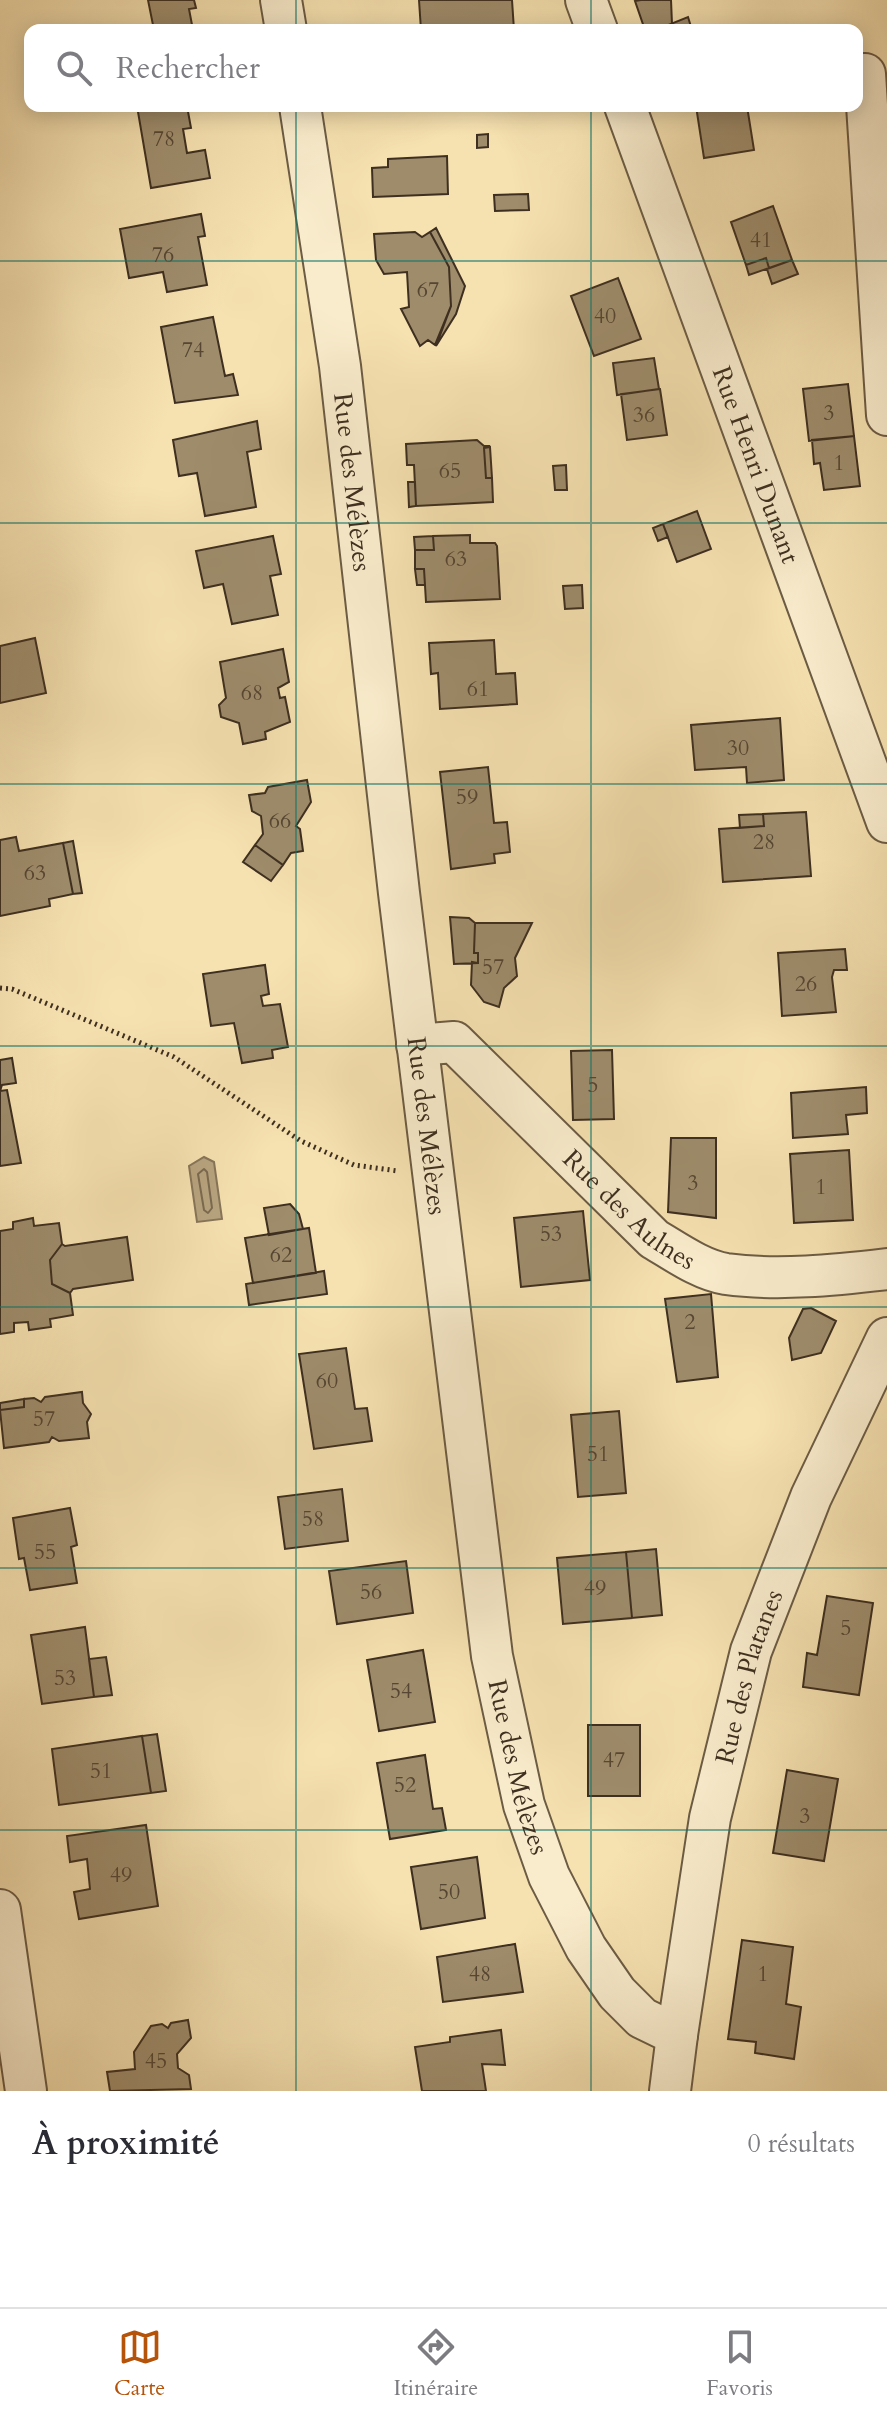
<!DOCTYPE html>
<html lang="fr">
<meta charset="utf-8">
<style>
:root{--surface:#fff;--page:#f2f2f3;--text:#2b2b33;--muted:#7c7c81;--line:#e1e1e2;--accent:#b45309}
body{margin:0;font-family:Cardo,serif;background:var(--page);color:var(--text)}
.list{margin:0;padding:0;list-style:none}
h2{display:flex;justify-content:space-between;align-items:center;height:104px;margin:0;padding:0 32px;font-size:34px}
h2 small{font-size:26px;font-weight:400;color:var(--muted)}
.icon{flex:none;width:44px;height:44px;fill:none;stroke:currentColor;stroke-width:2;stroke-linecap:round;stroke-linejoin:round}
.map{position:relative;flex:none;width:887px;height:2091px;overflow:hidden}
.search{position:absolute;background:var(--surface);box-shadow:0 4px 20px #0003;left:24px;right:24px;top:24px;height:88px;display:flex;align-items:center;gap:20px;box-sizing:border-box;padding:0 28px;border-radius:16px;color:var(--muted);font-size:30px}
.sheet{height:216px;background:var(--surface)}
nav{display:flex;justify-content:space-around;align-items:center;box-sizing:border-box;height:112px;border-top:2px solid var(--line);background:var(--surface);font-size:22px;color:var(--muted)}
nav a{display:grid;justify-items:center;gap:4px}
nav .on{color:var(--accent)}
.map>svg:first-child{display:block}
.water{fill:#b7a47f;stroke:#877559;stroke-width:2}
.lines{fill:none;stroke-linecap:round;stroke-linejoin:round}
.shore{stroke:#7a6a50;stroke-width:2}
.building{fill:#9e8c6b;stroke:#3e2f20;stroke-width:2}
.minor-casing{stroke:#6c5c44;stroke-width:44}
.path{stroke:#3e2f20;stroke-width:5;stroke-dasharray:2 4;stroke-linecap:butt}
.minor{stroke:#f9eccc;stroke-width:40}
.grid{fill:none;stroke:#0f766e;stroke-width:2;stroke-opacity:0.55}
.labels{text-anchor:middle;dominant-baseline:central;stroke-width:8;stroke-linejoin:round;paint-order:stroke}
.number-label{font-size:22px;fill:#564633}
.street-label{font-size:26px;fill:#3e2f20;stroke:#f9eccc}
</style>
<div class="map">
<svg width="887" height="2091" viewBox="0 0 887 2091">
<rect width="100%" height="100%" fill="#f6e1b0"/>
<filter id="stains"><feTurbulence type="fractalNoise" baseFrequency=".0025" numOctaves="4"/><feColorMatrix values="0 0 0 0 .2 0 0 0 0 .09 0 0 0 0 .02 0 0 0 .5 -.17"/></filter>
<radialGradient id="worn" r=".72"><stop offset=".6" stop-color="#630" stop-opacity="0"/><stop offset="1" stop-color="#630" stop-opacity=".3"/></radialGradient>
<!-- water -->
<path class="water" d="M204 1157 214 1162 222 1219 197 1222 189 1166Z"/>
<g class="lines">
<!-- shore -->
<path class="shore" d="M204 1169 207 1172 212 1208 208 1213 204 1210 198 1174Z"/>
</g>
<!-- building -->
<path class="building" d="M148 0H194L196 8 189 9 193 30H154Z
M419 0H512L514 30H421Z
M641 0H671L672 24 645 30 635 1Z
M688 17 692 30H669L668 25Z
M137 106H187L191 128 183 129 187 153 205 150 210 178 151 188Z
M696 106H747L754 150 704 158Z
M488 134V147L477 148V135Z
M447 156 448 194 373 197 372 168 388 167V159Z
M528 194 529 210 495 211 494 195Z
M773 206 792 260 769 268 766 258 746 265 731 222Z
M201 214 205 236 198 237 207 285 167 292 163 272 129 278 120 229Z
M436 228 465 286 456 314 436 346 451 306 449 267 430 232Z
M415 232 422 237 430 232 449 267 451 306 435 345 428 340 420 346 401 309 409 307 407 272 384 274 376 260 374 234Z
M766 258 769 268 749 275 746 265Z
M792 260 798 274 772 284 767 269Z
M618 278 641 339 594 356 571 296Z
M213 317 225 376 233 374 238 395 175 403 161 327Z
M654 358 659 389 617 395 613 363Z
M848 384 854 436 809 441 803 389Z
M660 389 667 435 627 440 621 394Z
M257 421 261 449 247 452 256 507 205 516 197 473 179 476 173 440Z
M854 436 860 486 824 490 820 463 814 464 812 440Z
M477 440 484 446H490L484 448 486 478H492L493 502 416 506 414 465H407L406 444Z
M490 447 492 478H486L484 448Z
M566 465 567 490H555L553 466Z
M408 482H415L416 506 409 507Z
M697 511 711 549 677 562 663 524Z
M663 524 668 537 658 541 653 528Z
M470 535V543H495L497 546 500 599 426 602 424 569H415V550H434L433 536Z
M273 536 281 574 270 576 278 615 232 624 223 584 204 588 196 551Z
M433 536 434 550H415L414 537Z
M415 569H424L425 585H417Z
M582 585 583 608 565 609 563 586Z
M35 638 46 693 0 703V646Z
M494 640 496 674 515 673 517 704 440 709 438 673 431 674 429 643Z
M283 649 289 682 278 688 280 698 285 697 290 722 265 732 266 739 243 744 239 723 221 717 219 705 226 698 220 662Z
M780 718 784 780 747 783 746 767 695 770 691 725Z
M488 767 494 823 507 822 510 852 494 854 495 863 451 869 440 772Z
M307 780 311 802 296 826 300 829 303 851 291 853 283 865 255 845 263 834 261 816 252 811 249 795 265 793 268 787Z
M806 812 811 876 723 882 719 829 764 826 763 814Z
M763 814 764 826 740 828 739 815Z
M16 837 19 851 63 843 73 894 49 899 50 906 0 916V840Z
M73 841 82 893 73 894 63 843Z
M255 845 283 865 271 881 243 862Z
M450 917 469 918 475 923 474 953H478V963L454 964Z
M475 923H532L515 958 517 976 504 988 499 1007 484 1002 471 985 472 962 478 963V953H474Z
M845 949 847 970H834L832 977 836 1012 782 1016 778 953Z
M265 965 269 994 261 996 263 1006 280 1004 288 1047 272 1050 273 1058 242 1063 234 1023 211 1026 203 974Z
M612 1050 614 1119 573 1120 571 1051Z
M12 1058 16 1083 2 1085 0 1091V1060Z
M866 1087 867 1113 846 1115 848 1134 793 1138 791 1093Z
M7 1090 21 1163 0 1166V1091Z
M671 1138H716V1218L668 1212Z
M849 1150 853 1220 794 1223 790 1154Z
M290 1204 299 1214 303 1229 269 1235 264 1208Z
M583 1211 590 1280 521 1287 514 1218Z
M33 1218 34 1226 59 1223 62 1244 50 1260 52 1284 70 1293 73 1315 50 1319 51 1327 29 1330 28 1322 14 1323V1332L0 1334V1231L13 1229V1222Z
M309 1228 316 1273 253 1283 245 1238Z
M127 1237 133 1280 73 1289 70 1293 52 1284 50 1260 62 1244 65 1246Z
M324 1271 327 1294 249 1305 246 1284Z
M711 1294 718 1377 677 1382 665 1299Z
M811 1308 836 1321 821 1353 792 1360 789 1338 803 1309Z
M346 1348 355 1409 367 1408 372 1441 314 1449 299 1354Z
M82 1392 83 1403 91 1414 87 1422 89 1438 59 1441 52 1437 49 1442 4 1448 0 1410 24 1407V1399L34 1398 41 1402 45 1397Z
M24 1399V1407L0 1410V1403Z
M619 1411 626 1493 578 1497 571 1415Z
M342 1489 348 1541 285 1549 278 1497Z
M70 1508 77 1545 71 1547 77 1583 30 1590 24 1558 19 1559 13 1518Z
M656 1549 662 1615 632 1618 626 1552Z
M626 1552 632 1618 563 1624 557 1558Z
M406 1561 413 1613 337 1624 329 1571Z
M827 1596 873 1603 859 1695 803 1687 807 1653 817 1655Z
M85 1627 94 1697 42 1704 31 1635Z
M423 1650 435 1722 379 1731 367 1660Z
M106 1657 112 1695 94 1697 89 1659Z
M588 1725H640V1796H588Z
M157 1734 166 1791 151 1793 142 1736Z
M142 1736 151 1793 59 1805 52 1749Z
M425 1755 433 1809 442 1808 446 1830 390 1839 377 1763Z
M787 1770 838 1779 824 1861 773 1853Z
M146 1825 158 1906 79 1919 74 1892 90 1889 87 1859 70 1862 67 1836Z
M477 1857 485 1918 421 1929 411 1867Z
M742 1940 793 1947 786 2004 801 2007 794 2059 755 2053 756 2042 728 2039Z
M515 1944 523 1992 443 2002 437 1957Z
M188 2020 191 2038 177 2054 178 2068 189 2075 191 2089 110 2091 107 2072 135 2069 134 2052 151 2026 162 2024 168 2028 171 2023Z
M501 2030 505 2065 482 2064 486 2091H422L415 2047 450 2042V2037Z"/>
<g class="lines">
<!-- minor casing -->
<g class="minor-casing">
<g id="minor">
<path d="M281 0 286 30"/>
<path d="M586 0 597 30"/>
<path d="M865 74 887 415"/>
<path id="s1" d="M300 106 340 366 399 893 492 1656 524 1805 549 1876 586 1948 617 1993 642 2018 677 2035 670 2091"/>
<path id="s2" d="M625 106 887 822"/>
<path id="s3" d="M417 1045 454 1042 654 1239C676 1252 701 1270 726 1274 778 1281 835 1275 887 1269"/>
<path d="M0 1910 26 2091"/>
<path id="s4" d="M677 2035 710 1818 751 1651 811 1497 887 1338"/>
</g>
</g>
<!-- path -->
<path class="path" d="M0 988 12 989 174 1057 301 1141 354 1165 398 1171"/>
<!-- minor -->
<use href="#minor" class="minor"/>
</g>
<!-- grid -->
<path class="grid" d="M296 0V30M591 0V30M296 106V2091M591 106V2091M0 261H887M0 523H887M0 784H887M0 1046H887M0 1307H887M0 1568H887M0 1830H887"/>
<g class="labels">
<!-- number labels -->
<g class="number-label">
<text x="164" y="139">78</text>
<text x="761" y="240">41</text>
<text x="163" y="255">76</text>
<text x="428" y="290">67</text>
<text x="605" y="316">40</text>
<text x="193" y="350">74</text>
<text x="829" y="413">3</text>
<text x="644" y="415">36</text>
<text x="839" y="463">1</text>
<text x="450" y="471">65</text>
<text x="456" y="559">63</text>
<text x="478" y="689">61</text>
<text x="252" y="693">68</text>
<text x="738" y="748">30</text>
<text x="467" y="797">59</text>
<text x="280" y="821">66</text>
<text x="764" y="842">28</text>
<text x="35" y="873">63</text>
<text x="493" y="967">57</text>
<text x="806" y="984">26</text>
<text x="593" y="1085">5</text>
<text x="693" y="1183">3</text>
<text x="821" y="1187">1</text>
<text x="551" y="1234">53</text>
<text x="281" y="1255">62</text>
<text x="690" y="1322">2</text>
<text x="327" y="1381">60</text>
<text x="44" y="1419">57</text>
<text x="598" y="1454">51</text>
<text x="313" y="1519">58</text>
<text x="45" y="1552">55</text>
<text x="595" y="1588">49</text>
<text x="371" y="1592">56</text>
<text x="846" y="1628">5</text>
<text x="65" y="1678">53</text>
<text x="401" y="1691">54</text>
<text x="614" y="1760">47</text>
<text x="101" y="1771">51</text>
<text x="405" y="1785">52</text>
<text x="805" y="1816">3</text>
<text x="121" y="1875">49</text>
<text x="449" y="1892">50</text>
<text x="480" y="1974">48</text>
<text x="763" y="1974">1</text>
<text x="156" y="2061">45</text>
</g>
<!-- street labels -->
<g class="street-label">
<text stroke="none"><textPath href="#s2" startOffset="382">Rue Henri Dunant</textPath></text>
<text stroke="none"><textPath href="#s1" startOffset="380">Rue des Mélèzes</textPath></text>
<text stroke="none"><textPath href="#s1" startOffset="1028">Rue des Mélèzes</textPath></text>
<text stroke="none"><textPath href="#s3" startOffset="280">Rue des Aulnes</textPath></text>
<text stroke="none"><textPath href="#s4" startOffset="366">Rue des Platanes</textPath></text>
<text stroke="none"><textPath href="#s1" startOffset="1676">Rue des Mélèzes</textPath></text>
</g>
</g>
<rect width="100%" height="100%" filter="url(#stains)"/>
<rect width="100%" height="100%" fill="url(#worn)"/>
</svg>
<div class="search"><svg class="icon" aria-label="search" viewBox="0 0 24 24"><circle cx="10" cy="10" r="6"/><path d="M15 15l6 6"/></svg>Rechercher</div>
</div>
<section class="sheet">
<h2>À proximité<small>0 résultats</small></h2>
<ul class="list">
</ul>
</section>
<nav>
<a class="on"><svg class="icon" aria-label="map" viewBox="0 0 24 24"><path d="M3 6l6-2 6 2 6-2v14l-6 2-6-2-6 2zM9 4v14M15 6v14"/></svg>Carte</a>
<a><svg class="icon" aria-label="directions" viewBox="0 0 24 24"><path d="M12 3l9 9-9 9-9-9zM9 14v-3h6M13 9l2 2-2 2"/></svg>Itinéraire</a>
<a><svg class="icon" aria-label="saved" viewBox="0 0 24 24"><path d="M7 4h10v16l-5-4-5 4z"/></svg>Favoris</a>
</nav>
